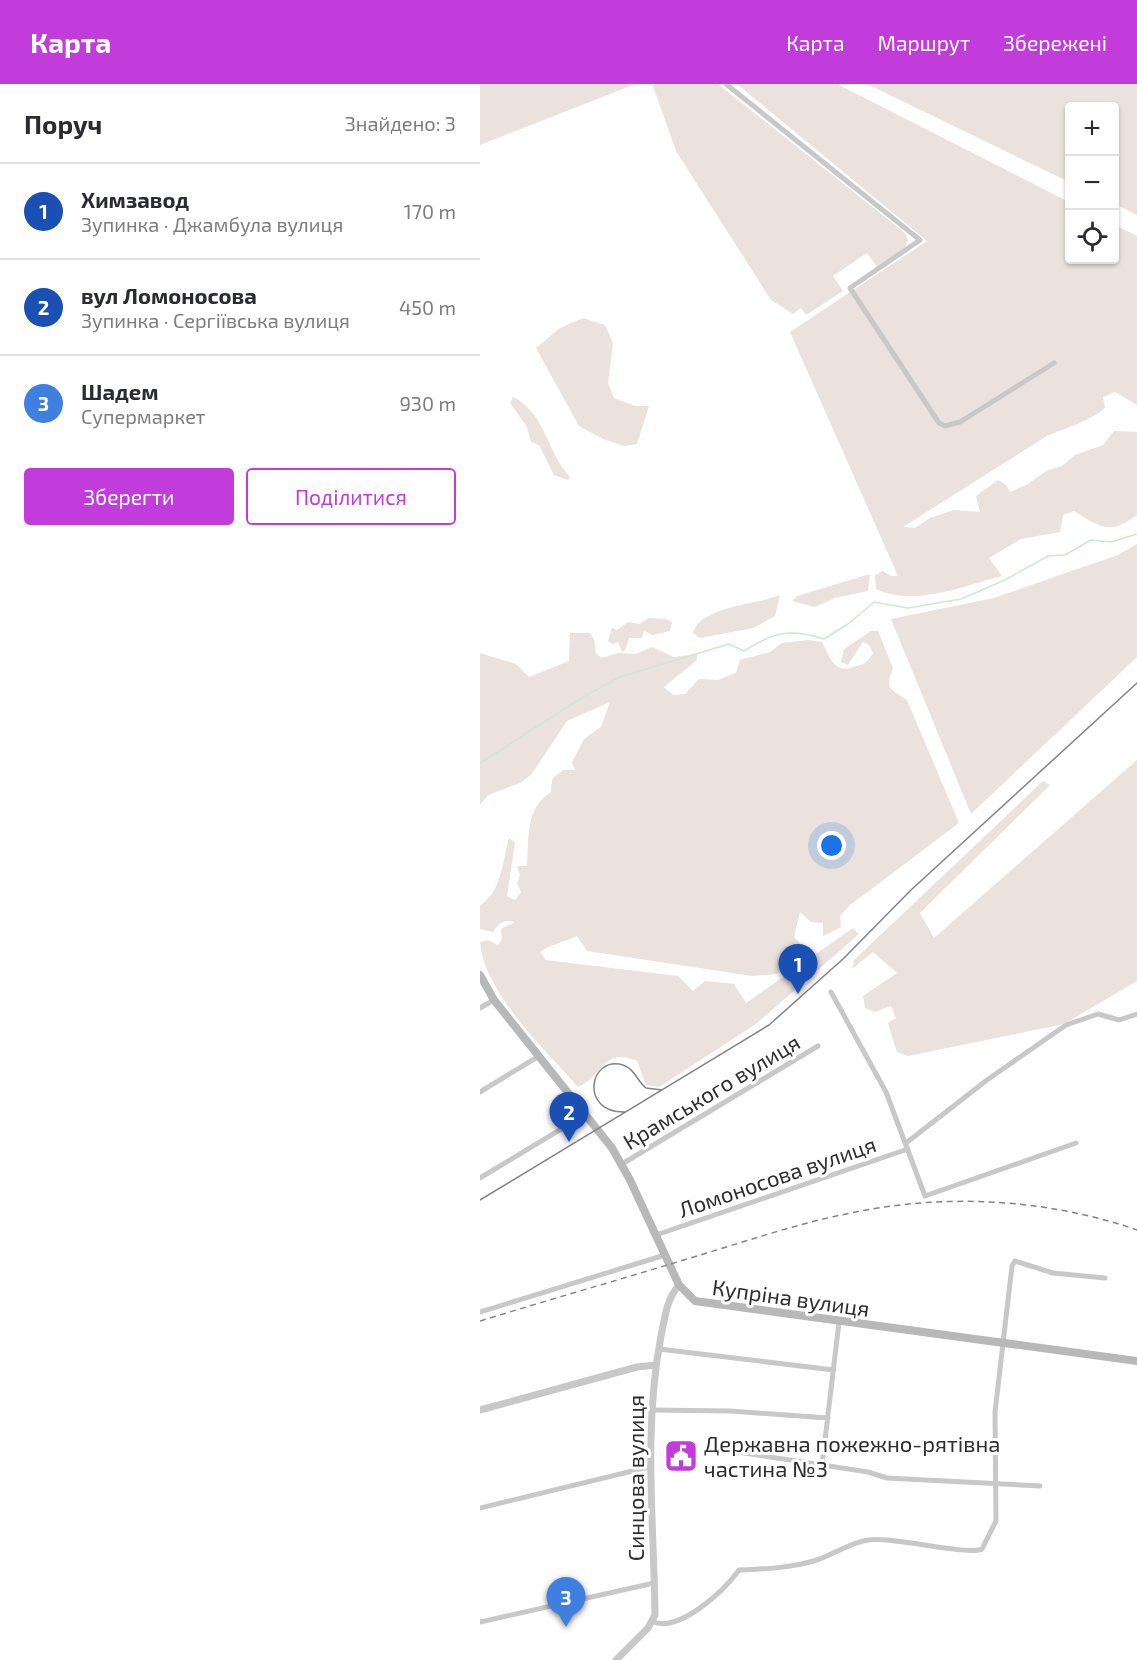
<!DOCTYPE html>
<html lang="uk">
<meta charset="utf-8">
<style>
:root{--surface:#fff;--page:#f7f7f7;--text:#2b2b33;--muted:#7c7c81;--line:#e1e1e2;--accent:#c23bdb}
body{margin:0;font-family:"Exo 2",sans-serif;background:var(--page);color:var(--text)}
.controls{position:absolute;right:18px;top:18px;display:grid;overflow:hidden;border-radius:6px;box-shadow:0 2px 4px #0004}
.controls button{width:54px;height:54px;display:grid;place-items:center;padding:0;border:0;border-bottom:2px solid var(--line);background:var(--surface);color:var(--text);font:30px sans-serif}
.you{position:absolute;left:352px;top:762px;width:21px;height:21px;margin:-15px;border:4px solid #fff;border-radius:50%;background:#1a73e8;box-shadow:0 0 0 9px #1a73e833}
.badge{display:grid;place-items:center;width:39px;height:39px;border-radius:50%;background:var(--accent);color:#fff;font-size:20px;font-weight:700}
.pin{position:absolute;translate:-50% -50px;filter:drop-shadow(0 2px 3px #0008)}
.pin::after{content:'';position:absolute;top:32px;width:21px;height:18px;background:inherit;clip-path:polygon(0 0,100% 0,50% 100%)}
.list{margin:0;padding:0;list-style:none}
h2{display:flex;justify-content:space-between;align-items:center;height:78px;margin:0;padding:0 24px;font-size:26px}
h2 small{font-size:20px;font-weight:400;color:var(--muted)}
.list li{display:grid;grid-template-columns:39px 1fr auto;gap:18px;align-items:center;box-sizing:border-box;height:96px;padding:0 24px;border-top:2px solid var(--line)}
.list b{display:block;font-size:22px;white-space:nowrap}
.list p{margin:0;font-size:20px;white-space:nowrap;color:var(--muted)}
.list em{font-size:20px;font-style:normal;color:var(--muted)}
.actions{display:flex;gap:12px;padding:18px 24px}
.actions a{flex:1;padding:14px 0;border:2px solid var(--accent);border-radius:6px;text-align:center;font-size:21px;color:var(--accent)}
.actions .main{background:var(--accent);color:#fff}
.icon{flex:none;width:33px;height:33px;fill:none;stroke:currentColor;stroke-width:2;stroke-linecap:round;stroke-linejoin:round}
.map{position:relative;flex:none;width:657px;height:1576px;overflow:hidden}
header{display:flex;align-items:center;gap:36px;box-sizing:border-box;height:84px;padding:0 30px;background:var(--accent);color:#fff}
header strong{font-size:28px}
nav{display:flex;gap:33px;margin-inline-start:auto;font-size:21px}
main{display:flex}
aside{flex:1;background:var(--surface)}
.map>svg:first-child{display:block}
.green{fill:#ebe2dd}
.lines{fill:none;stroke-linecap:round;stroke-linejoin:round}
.stream{stroke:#caead4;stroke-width:1.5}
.minor{stroke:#c8c8c8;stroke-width:5}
.tertiary{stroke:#c8c8c8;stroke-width:7}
.secondary{stroke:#b8b8b8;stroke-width:8}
.tram{stroke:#838383;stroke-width:1.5}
.rail{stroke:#838383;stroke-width:1.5;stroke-dasharray:6 4.5;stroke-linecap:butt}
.labels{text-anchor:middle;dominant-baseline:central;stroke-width:6;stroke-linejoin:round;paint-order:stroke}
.street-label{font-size:22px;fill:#2e2e2e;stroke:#fff}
.poi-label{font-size:22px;fill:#2e2e2e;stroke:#fff;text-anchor:start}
</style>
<header>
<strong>Карта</strong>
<nav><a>Карта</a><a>Маршрут</a><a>Збережені</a></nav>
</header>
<main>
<aside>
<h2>Поруч<small>Знайдено: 3</small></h2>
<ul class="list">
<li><span class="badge" style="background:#1a4fb4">1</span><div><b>Химзавод</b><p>Зупинка · Джамбула вулиця</p></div><em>170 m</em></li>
<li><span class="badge" style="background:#1a4fb4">2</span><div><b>вул Ломоносова</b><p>Зупинка · Сергіївська вулиця</p></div><em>450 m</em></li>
<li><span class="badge" style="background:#3f7fe0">3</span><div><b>Шадем</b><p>Супермаркет</p></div><em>930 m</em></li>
</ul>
<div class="actions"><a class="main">Зберегти</a><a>Поділитися</a></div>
</aside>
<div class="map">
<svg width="657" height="1576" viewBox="0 0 657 1576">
<rect width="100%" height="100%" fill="#fff"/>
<!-- green -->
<path class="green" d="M0 0H153V1L0 61Z
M175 0H238L425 149 428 157 425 164 397 183 387 169 353 192 363 207 326 231 321 224 313 230 291 216 196 67 173 2Z
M257 0H357L589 118 590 176H634L635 141 657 152V321L635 308 623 313 625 324C610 337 586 344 567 352L423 443 435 444 450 434 474 426 500 428 496 412 518 396 526 401 530 408 548 400 566 387 582 382 595 371 623 361 634 347 657 348V431C630 451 621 444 594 427L583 431 580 448 541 455 509 474 522 492C482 502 436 523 396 505L395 491 403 487 411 492H418L310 248 447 157Z
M387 0H657V131L635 120 634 22H590L589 98Z
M103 234 125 241 133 259 128 299 134 314 155 322H169L157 360 144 362 123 355 99 342 56 264 80 244Z
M33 313C65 328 67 369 90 393L88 396 74 391 59 361 51 358 47 343 30 319Z
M657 460V573L491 730 411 535 514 514 638 471Z
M390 490 388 507 355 514 335 523 312 517 317 512Z
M300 511 295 532 273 544 220 554 213 549C220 522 277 521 300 511Z
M169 534 186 535 192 538 190 547 173 551 164 547 162 554H149L145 566 142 568 138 558 132 560 128 557 132 544 137 546 148 538 159 540Z
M391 547H398L413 584C405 605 409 604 427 616L479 739 369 822 360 832 361 843 343 852V839L331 838 320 828 314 853 329 869 297 890 272 892 107 867 97 852C85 858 71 860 60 868L66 876 198 892 213 907 225 897 254 900 266 919 373 844 379 850 276 940 179 1003 166 1001 157 977C123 962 123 992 98 1003 65 965 4 909 0 858L8 856 18 861 22 855 21 845 35 838C24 835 18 839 13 848L0 845V821C21 810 23 775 29 754L35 759 27 812 35 816 41 808 37 799 40 791 37 782H47C49 755 45 724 71 708L72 695 83 686H95L92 678 104 655 121 643 130 618 87 637 51 691 40 699 8 711 0 721V569L36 580 49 593 89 577 90 549H110L114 556 116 570 122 574 138 569 156 570 172 563 194 573 217 570V576L184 603 193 611 205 610 219 595 238 596 256 589 260 576 290 568 302 559 328 556 342 558C349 571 353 588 370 584 383 580 386 581 393 569L389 561 383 558 368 581 361 578 364 565Z
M657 676V897L584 940 428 972 417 968 408 939 416 934 411 922 395 928 385 924 383 912 417 889 393 868 373 884 374 876 563 697 570 701 440 829 454 854Z"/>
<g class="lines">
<!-- stream -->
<path class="stream" d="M0 679 103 613 140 593 249 560 264 567C294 548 309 544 344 555L368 540 394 518 428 524 481 515 525 496 568 472 585 471 611 456 631 458 657 450"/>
<!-- minor -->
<path class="minor" d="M246 0 440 156 370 204 459 339 465 342 480 338 574 279
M351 908 406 1008 445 1112 596 1059
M0 924 14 916
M0 1008 59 972
M426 1059 507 996 586 941 618 930 639 936 657 930
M142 1080 338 962
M0 1094 106 1030
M176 1151 428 1065
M0 1228 185 1171
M179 1265 354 1286
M170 1326 250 1327 348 1334
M258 1368 388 1388 407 1394 560 1402
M342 1381 359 1238
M0 1424 169 1383
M0 1538 174 1499
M173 1538C200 1548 244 1507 259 1486 285 1485 311 1484 337 1476 353 1471 371 1458 388 1456 411 1452 490 1472 502 1465L516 1437 515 1328 532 1182 535 1177 573 1189 625 1194"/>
<!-- tertiary -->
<path class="tertiary" d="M0 1326 157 1283 176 1281
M136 1576 168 1544 175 1531C174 1437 163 1346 181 1252 185 1234 186 1216 199 1201"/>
<!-- secondary -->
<path class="secondary" d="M0 891 14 916 132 1064 150 1096 199 1201 215 1217 657 1277"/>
<!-- tram -->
<path class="tram" d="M145 1028C99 1029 109 971 143 981 155 985 157 997 166 1004L182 1006
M0 1116 289 941 363 875 431 806 657 599"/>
<!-- rail -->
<path class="rail" d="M0 1237C72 1215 145 1194 217 1172 267 1157 316 1140 366 1130 461 1109 565 1114 657 1146"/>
</g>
<!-- icons -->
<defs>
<g id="civic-square" transform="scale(1.725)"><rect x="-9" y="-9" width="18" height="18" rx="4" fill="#c23bdb" stroke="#fff"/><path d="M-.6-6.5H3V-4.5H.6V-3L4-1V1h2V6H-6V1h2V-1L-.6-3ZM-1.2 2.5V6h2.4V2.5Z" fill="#fff"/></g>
</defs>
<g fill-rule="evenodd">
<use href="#civic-square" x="201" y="1372"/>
</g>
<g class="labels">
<!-- street labels -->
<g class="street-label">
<text transform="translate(231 1007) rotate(-31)">Крамського вулиця</text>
<text transform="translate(297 1092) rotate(-19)">Ломоносова вулиця</text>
<text transform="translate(311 1213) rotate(8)">Купріна вулиця</text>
<text transform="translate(155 1394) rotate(-90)">Синцова вулиця</text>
</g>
<!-- poi labels -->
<g class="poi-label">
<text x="224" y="1359">Державна пожежно-рятівна<tspan x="224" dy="25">частина №3</tspan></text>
</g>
</g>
</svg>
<div class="controls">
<button>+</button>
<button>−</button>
<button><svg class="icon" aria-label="locate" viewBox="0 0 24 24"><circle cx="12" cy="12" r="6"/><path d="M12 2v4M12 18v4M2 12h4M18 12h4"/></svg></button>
</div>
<div class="you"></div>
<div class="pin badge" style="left:318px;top:910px;background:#1a4fb4">1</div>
<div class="pin badge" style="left:89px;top:1058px;background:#1a4fb4">2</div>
<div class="pin badge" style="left:86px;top:1543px;background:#3f7fe0">3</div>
</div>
</main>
